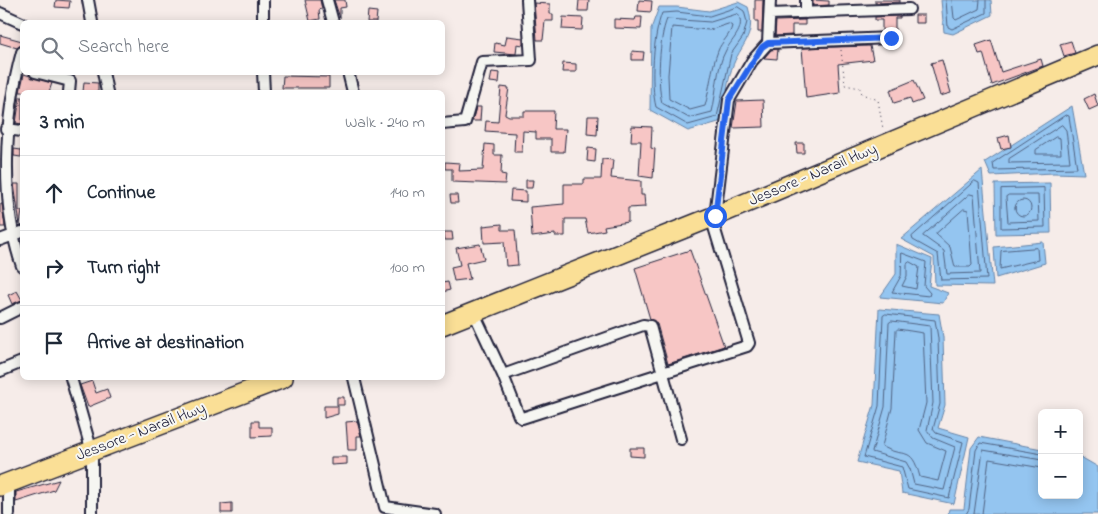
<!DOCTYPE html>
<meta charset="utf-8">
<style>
:root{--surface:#fff;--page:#f6f6f7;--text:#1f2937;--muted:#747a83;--line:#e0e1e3}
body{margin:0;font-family:"Indie Flower",sans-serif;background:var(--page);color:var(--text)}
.controls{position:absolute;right:15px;bottom:15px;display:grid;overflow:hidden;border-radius:8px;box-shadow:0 2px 12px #0003}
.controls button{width:45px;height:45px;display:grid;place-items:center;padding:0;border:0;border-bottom:1px solid var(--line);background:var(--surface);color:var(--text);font:25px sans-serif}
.stop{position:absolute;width:15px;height:15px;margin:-11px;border:4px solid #2563eb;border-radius:50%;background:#fff}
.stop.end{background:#2563eb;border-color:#fff;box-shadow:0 1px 5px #0008}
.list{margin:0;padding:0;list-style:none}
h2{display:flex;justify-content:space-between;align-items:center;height:65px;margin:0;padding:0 20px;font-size:21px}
h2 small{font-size:16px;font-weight:400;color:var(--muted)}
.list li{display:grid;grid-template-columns:32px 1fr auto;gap:15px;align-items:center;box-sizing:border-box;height:75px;padding:0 20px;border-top:1px solid var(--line)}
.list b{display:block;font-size:19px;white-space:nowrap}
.list em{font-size:16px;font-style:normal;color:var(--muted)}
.icon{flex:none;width:28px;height:28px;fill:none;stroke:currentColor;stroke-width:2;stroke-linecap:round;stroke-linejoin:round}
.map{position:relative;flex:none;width:1098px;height:514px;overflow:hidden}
.search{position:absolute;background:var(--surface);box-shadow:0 2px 12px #0003;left:20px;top:20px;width:425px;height:55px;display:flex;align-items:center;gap:12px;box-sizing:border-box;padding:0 18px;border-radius:8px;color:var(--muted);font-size:19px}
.panel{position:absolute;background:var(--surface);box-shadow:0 2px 12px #0003;left:20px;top:90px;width:425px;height:290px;border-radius:8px}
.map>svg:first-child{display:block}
.water{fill:#94c5f0;stroke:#6684a8}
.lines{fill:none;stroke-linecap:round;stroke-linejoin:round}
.shore{stroke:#506383;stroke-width:1}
.building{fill:#f7c6c5;stroke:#22223b}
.street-casing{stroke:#22223b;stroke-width:14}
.highway-casing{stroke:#22223b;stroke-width:22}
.path{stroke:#22223b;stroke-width:1;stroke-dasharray:1 4;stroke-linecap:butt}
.street{stroke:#f6f6f2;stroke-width:10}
.highway{stroke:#fadf96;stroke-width:19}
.route{stroke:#2563eb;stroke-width:6}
.labels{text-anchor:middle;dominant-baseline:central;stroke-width:4;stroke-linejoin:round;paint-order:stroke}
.street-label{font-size:16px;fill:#22223b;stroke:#f6f6f2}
</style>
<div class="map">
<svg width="1098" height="514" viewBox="0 0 1098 514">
<rect width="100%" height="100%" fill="#f6ece9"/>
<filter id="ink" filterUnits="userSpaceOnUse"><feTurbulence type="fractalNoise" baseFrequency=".02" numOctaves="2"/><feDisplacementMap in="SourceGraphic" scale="10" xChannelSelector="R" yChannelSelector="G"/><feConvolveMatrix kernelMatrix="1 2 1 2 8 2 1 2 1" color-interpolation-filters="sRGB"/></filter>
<g filter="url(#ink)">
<!-- water -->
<path class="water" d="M941 0H991L992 15 953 34 944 32Z
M738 2 748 7C758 40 737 45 730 75 726 90 725 106 722 121L688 131 650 110 651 29 659 7H677L709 11Z
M1072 106 1084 174 1054 173 991 176 985 162Z
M982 170 993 286 935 285 934 257 901 239Z
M1050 183 1051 233 996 234 995 184Z
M1043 242 1045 263 996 278 994 247Z
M896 244 932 259 929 286 948 293 943 303 880 297 896 274Z
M879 309 939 314 943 337 945 405 938 428 969 437 954 504 902 493 899 471 857 462 874 405Z
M979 437 1042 449V495H1079V456L1098 467V514H948L949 509H964L971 448Z"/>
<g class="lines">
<!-- shore -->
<path class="shore" d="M946 0 948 27 952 29 986 13V0
M952 0 954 18 956 20 979 9 980 0
M738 7 744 11 747 22 743 37 731 54 717 117 688 125 656 107C650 83 653 36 662 13L677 12 709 16Z
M738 14C746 28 733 38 726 50 716 68 717 92 712 112L689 118 662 103C657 83 659 38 667 19L710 22Z
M729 24 732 26C730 36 721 42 718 51 711 69 710 88 705 106L690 110 669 99 668 75 672 27 709 30Z
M1066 115 1069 116 1077 168 994 170 993 163Z
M1062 125 1066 130 1070 162 1009 163V159Z
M1056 137 1060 138 1061 154H1036V150Z
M975 181 979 183 987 279 941 280 938 254 913 240 912 237Z
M1044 188 1045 227 1001 228V189Z
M970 194 974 195 980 273 947 274 944 251 923 236Z
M1009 195H1038L1039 221 1008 222 1006 197Z
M1015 208a8 8 0 1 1 16 0a8 8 0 1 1-16 0Z
M964 209 968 210 972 265 970 267H955L950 247 936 234Z
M1037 248 1038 260 1000 269 1001 251Z
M902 253 926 262 924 286 930 293 929 296 892 292 901 276Z
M910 262 919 267 916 289 902 286 907 276V264Z
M886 314 935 320 938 338 940 404 933 429 936 433 963 442 949 498 908 489 902 467 864 457 879 406 883 316Z
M892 321 930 326 933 403 927 430 933 438 955 447 944 490 914 484 910 469 906 462 872 452 885 407 889 323Z
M898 329 923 333 926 403 919 430 927 443 946 451 938 481 920 477C911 443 904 460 882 446L892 408 896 331Z
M966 514 969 509 976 450 980 443 1042 454
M974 514 983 450 1042 460
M982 514 989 459 1042 468"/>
</g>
<!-- building -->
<path class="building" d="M56 0 70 1 69 8 55 7Z
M305 0H320L322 9 319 10 320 19 310 21Z
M334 0H345L346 7 340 8V18Z
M579 0H589L588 11H578Z
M639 0 652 1 651 12 638 11Z
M755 0H763L762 32H758V21H755Z
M813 0 829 1V5L813 6Z
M875 0H900V2L875 3Z
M534 3 550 4V14H553V21H545L543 40H537Z
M368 11 377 12 376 22H367Z
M915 15H924V23H915Z
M900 16V18H895V33L882 31V20H875V17Z
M563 17 583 18 582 30 562 29Z
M636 17H642L641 29 614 28V19L635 20Z
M805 20V25H792V35L775 36 776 21Z
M0 35 22 41 21 45 17 48 0 43Z
M507 36 523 38V45L517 44 516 54 494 52 495 43 505 45Z
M991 40 1001 72 1041 59 1043 66 992 85 983 53 979 54 976 45Z
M1071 41 1075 53 1064 56 1060 44Z
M870 46 873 60 838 64 840 93 806 98 802 48Z
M778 49 777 59 764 58 771 50Z
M632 51 644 52 643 60H632Z
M942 60 951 93 940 96 931 63Z
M563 63 576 64V72H562Z
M492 72 500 73 499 83 490 82Z
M24 74 52 83 49 92H20Z
M283 76 329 77V88H282Z
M914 80 923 100 912 104 910 98 894 103 890 90Z
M84 82 98 83V92H83Z
M501 87 509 88 505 114 509 116H524V111H554L553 129H566L564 152H551V139H536V132L523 131 522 152H514L515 133 485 131 486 121 498 122Z
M1094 94 1098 106 1089 110 1084 99Z
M20 97H22V124L16 123Z
M763 100 764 127 733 128 737 101Z
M476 107H481L480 121H472Z
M588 116H598L597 135 587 134Z
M632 126 652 127 651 148 655 149 653 178 639 176 641 141H631Z
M1009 135 1011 147 1001 149 998 138Z
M796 143H804V153H797Z
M485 144 494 145V155H502L501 174 506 175 505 184 452 182V169H445V162L460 163 459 171 483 170Z
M588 148 596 149 595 162 587 161Z
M14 149 21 150V157L14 156Z
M602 159 613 160 611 178 641 181V195H644L645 207 628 208V222L604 226 605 230 588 233 585 219H565V236H555V234L532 237 530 207 564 204V184H584V179H601Z
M526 180H533L532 188H526Z
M14 184H19V211H22L20 225Z
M511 190 526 191V202L510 201Z
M450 195H457L458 203H451Z
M0 204H2L5 227H0Z
M502 224V230H515L518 265 506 266 504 242 484 243 483 226Z
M444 232H452L453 240H445Z
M480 244 484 259 466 263 470 279 454 281 451 267 460 265 456 248Z
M690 250 724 346 668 364 657 324 650 319 635 268Z
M448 282 450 290 442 292V283Z
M17 291 22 300 12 304 8 295Z
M92 381 96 393 107 389 110 398 88 407 80 385Z
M337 397H344V405H337Z
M324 406H338V414L324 418Z
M252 421H259V427H272V436L252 437Z
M357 421 361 436H357V450H348L346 422Z
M630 448H644V457L630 456Z
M331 457H347V464L331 465Z
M59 480 54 490 16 502V492Z
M232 503V513H221V504Z"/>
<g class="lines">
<!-- street casing -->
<g class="street-casing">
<path id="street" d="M88 0 92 22
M263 0V22
M327 0 333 22
M806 0V13
M0 13 22 23
M770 14 909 9
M768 43 891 38
M22 52C4 117 0 204 22 266
M35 72 70 81 69 92
M103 72 107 92
M263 72 264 92
M348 72 353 92
M442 124 465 122 482 62 531 60 527 0
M6 129 22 131
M715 216 729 100 752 61 768 43 770 0
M0 240 22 232
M474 313 503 375 643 325 650 326 681 439
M0 318 22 307
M0 371 22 362
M503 375 519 416 522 418 747 346 749 343 711 217
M71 378 92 452V514
M354 378 385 507 435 514
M9 514V483"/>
</g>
<!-- highway casing -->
<g class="highway-casing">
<path id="highway" d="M442 325 715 216 1098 55
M0 486 283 378"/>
</g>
<!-- path -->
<path class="path" d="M841 50 845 85 860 88 862 94 878 100 883 129"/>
<!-- street -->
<use href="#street" class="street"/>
<!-- highway -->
<use href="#highway" class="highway"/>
</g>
</g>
<g class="lines" filter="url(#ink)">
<!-- route -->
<path class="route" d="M715 216 729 100 762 47 768 43 891 38"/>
</g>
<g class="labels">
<!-- street labels -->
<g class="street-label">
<text transform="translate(813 175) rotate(-23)">Jessore - Narail Hwy</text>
<text transform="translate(141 432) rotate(-21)">Jessore - Narail Hwy</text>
</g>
</g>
</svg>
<div class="controls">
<button>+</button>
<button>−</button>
</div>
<div class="stop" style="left:715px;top:216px"></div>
<div class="stop end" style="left:891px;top:38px"></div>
<div class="search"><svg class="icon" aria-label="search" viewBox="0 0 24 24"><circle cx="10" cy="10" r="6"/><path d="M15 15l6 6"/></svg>Search here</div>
<section class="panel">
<h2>3 min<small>Walk · 240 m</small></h2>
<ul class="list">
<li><svg class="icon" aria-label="ahead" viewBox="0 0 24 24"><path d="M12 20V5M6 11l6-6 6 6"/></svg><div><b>Continue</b></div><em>140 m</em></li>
<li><svg class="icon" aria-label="right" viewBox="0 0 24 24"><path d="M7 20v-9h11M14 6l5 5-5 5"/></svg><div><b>Turn right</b></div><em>100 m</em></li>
<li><svg class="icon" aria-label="arrive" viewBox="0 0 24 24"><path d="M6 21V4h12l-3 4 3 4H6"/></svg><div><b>Arrive at destination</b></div></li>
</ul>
</section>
</div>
